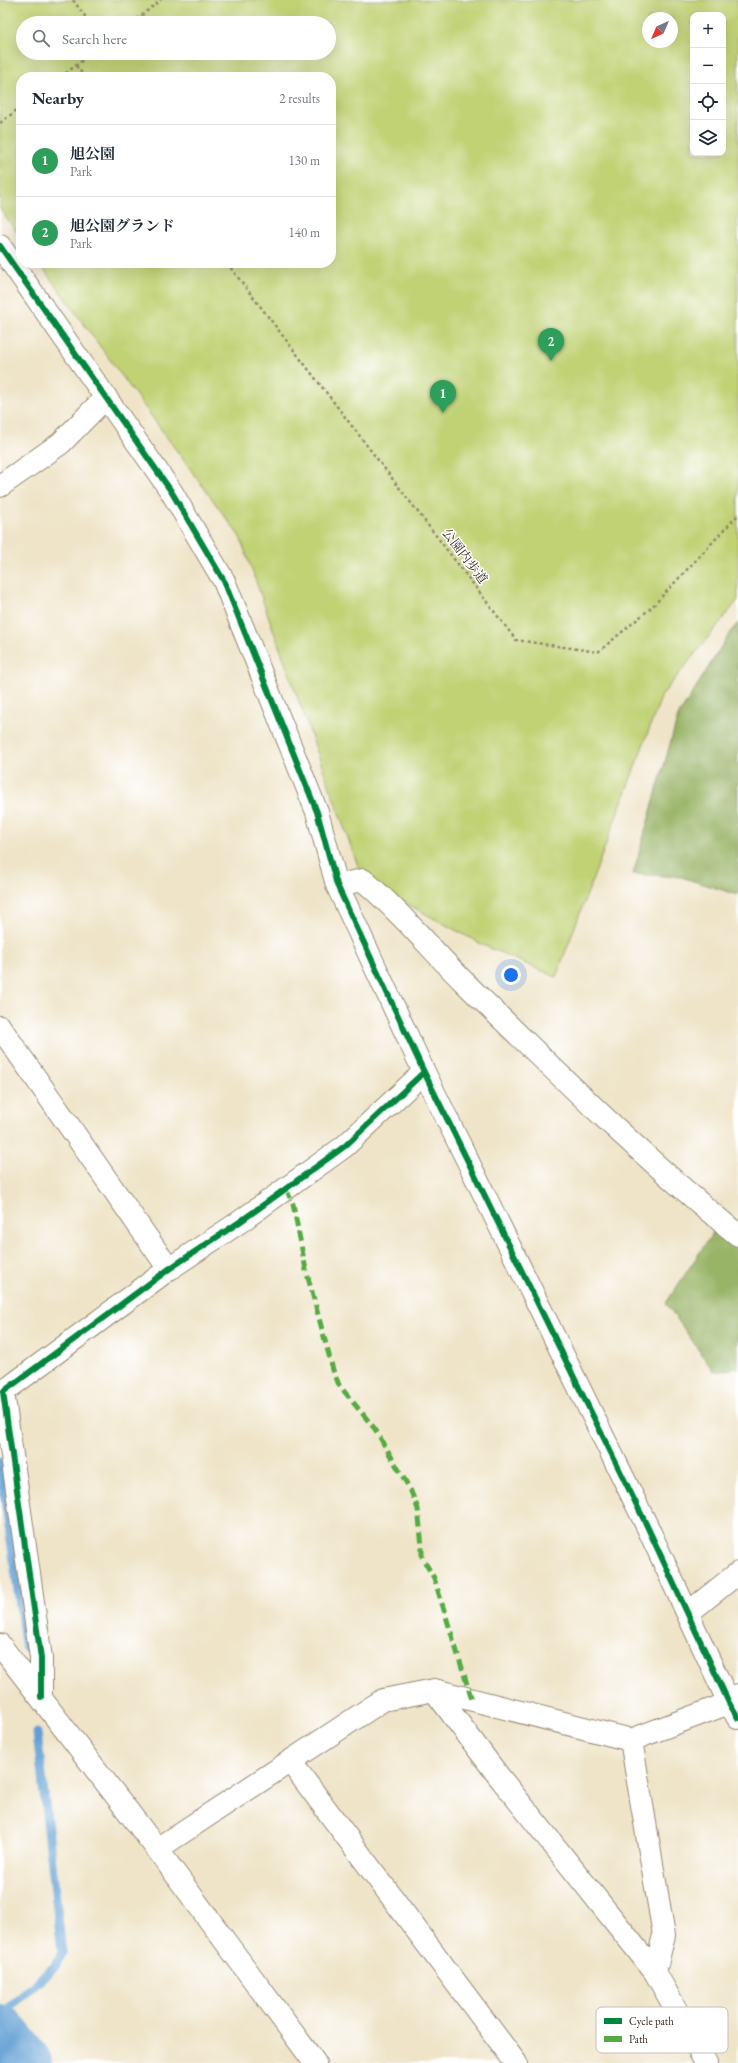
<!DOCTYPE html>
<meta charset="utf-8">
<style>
:root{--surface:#fff;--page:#f2f2f3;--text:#1f2937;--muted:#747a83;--line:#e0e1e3;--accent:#db2777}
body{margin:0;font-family:"EB Garamond","Noto Serif JP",serif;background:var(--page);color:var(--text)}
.controls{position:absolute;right:12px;top:12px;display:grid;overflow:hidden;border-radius:8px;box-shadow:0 4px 16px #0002}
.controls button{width:36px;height:36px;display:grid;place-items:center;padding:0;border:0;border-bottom:1px solid var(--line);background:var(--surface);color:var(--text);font:20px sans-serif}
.compass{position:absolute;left:642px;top:12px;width:36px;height:36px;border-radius:50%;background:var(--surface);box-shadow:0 4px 16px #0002;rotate:224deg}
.you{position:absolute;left:511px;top:975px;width:14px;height:14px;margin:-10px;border:3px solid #fff;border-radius:50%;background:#1a73e8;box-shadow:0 0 0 6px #1a73e833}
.badge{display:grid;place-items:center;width:26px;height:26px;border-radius:50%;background:var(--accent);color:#fff;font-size:13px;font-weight:700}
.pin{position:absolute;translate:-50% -33px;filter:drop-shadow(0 1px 2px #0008)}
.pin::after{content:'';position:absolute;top:21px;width:14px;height:12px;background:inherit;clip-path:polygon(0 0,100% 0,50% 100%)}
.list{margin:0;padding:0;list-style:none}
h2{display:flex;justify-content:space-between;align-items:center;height:52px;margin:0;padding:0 16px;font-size:17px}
h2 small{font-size:13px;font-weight:400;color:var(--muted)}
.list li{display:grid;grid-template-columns:26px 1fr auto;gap:12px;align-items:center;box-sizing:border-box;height:72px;padding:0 16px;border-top:1px solid var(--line)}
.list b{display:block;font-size:15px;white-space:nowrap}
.list p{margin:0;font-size:13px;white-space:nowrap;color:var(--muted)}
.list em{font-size:13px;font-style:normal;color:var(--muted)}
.icon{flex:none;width:22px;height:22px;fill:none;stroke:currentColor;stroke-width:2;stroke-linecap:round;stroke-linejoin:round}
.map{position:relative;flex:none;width:738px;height:2063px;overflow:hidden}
.search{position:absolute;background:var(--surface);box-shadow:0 4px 16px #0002;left:16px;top:16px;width:320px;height:44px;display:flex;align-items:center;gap:10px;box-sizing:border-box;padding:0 14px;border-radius:22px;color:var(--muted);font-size:15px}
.panel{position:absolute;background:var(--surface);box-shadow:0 4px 16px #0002;left:16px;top:72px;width:320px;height:196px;border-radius:16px}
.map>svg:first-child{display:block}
.green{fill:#c1d274;stroke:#7e7e49;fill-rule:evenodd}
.forest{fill:#98b466;stroke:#6a6f42}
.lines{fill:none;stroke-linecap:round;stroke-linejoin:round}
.stream{stroke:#62a0d4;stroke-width:9}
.river{stroke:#62a0d4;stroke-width:54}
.minor-casing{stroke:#958773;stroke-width:24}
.path{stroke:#958773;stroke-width:2.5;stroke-dasharray:3 3;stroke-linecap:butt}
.minor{stroke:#fff;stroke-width:22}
.quiet{stroke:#55ab43;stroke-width:5;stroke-dasharray:10 5;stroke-linecap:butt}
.cycleway-casing{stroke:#fff;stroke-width:8}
.cycleway{stroke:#00873e;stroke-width:6}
.labels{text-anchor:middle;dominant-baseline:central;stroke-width:3;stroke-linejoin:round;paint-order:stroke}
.street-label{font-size:13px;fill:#3b2a1e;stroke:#fff}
.key{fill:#fff;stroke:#c4bfbc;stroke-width:1}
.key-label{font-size:11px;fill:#3b2a1e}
</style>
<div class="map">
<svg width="738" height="2063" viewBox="0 0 738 2063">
<rect width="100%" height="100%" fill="#fff"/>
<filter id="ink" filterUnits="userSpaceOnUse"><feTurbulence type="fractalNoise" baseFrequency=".025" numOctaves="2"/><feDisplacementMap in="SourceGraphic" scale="8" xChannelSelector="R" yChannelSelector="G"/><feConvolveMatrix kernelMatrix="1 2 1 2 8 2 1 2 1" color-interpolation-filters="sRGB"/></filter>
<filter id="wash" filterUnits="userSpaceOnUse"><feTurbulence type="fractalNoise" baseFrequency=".012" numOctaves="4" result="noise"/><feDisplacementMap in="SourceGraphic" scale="16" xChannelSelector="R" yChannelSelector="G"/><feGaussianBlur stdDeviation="0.9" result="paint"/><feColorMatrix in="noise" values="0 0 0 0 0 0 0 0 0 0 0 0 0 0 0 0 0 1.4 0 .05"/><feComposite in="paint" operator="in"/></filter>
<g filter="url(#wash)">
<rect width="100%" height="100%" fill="#efe4c8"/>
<!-- green -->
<path class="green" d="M0 0H738V600L662 695 556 977 483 945 363 880 240 537 39 263H331V77H21V238L0 209ZM693 15H723V153H693ZM648 18H672V42H648ZM23 23H329V53H23Z"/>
<!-- forest -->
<path class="forest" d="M738 623V895L681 877 633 874 678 716 731 631Z
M714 1231 738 1250V1368L714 1372 666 1303Z"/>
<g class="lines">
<!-- stream -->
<path class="stream" d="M0 1462 26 1648
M0 2016 57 1964 62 1952 37 1733"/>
<!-- river -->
<path class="river" d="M0 2032 25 2063"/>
</g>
</g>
<g filter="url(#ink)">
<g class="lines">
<!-- minor casing -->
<g class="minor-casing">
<path id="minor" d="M0 246 171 491 224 581 317 812 337 885 424 1072 647 1526 729 1703 738 1718
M0 486 61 443 106 397
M337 885 363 880C400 911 429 947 463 981 552 1068 641 1156 738 1235
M0 1027 169 1269
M688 1613 738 1573
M0 1645 157 1849 315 2063
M434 1690 497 1774 655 1972 706 2063
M41 1697V1658L3 1392 169 1269 241 1221 345 1146 424 1072
M631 1740 664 1935 655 1972
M290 1761 516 2063
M157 1849 383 1700 434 1690 631 1740 729 1703 738 1695"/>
</g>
<!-- path -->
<path class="path" d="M73 0 90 23
M132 23 161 0
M76 66 85 77
M61 77 92 53
M0 123 21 107
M227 263 516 640 598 652 652 607 738 515"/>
<!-- minor -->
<use href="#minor" class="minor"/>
<!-- quiet -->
<path class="quiet" d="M286 1189 293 1204 306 1270 333 1370 339 1385 375 1429 410 1489 418 1509 422 1546V1557L434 1578 472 1700"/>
<!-- cycleway casing -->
<g class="cycleway-casing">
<path id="cycleway" d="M0 246 171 491 224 581 317 812 337 885 424 1072 647 1526 729 1703 738 1718
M41 1697V1658L3 1392 169 1269 241 1221 345 1146 424 1072"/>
</g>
<!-- cycleway -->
<use href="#cycleway" class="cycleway"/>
</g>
</g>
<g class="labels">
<!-- street labels -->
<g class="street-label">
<text transform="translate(465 556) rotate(53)">公園内歩道</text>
</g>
</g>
<!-- legend -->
<rect x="596" y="2007" width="132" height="46" rx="6" class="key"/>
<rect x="604" y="2018" width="18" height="6" fill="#00873e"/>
<rect x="604" y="2036" width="18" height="6" fill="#55ab43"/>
<g class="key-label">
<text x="629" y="2025">Cycle path</text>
<text x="629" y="2043">Path</text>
</g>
</svg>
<div class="controls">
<button>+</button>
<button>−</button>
<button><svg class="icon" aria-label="locate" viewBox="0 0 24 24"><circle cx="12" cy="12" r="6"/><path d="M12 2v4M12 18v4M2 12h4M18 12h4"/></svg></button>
<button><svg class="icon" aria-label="layers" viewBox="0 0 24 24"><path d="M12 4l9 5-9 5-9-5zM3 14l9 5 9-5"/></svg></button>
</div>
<svg class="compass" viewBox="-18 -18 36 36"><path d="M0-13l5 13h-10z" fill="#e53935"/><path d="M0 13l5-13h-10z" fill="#747a83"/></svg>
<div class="you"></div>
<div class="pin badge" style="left:443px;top:413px;background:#2e9e5b">1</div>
<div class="pin badge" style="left:551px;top:361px;background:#2e9e5b">2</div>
<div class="search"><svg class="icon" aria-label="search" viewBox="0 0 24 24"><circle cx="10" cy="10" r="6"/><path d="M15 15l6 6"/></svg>Search here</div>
<section class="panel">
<h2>Nearby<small>2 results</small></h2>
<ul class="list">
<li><span class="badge" style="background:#2e9e5b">1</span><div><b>旭公園</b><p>Park</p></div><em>130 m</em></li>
<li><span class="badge" style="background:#2e9e5b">2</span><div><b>旭公園グランド</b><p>Park</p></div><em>140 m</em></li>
</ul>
</section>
</div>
